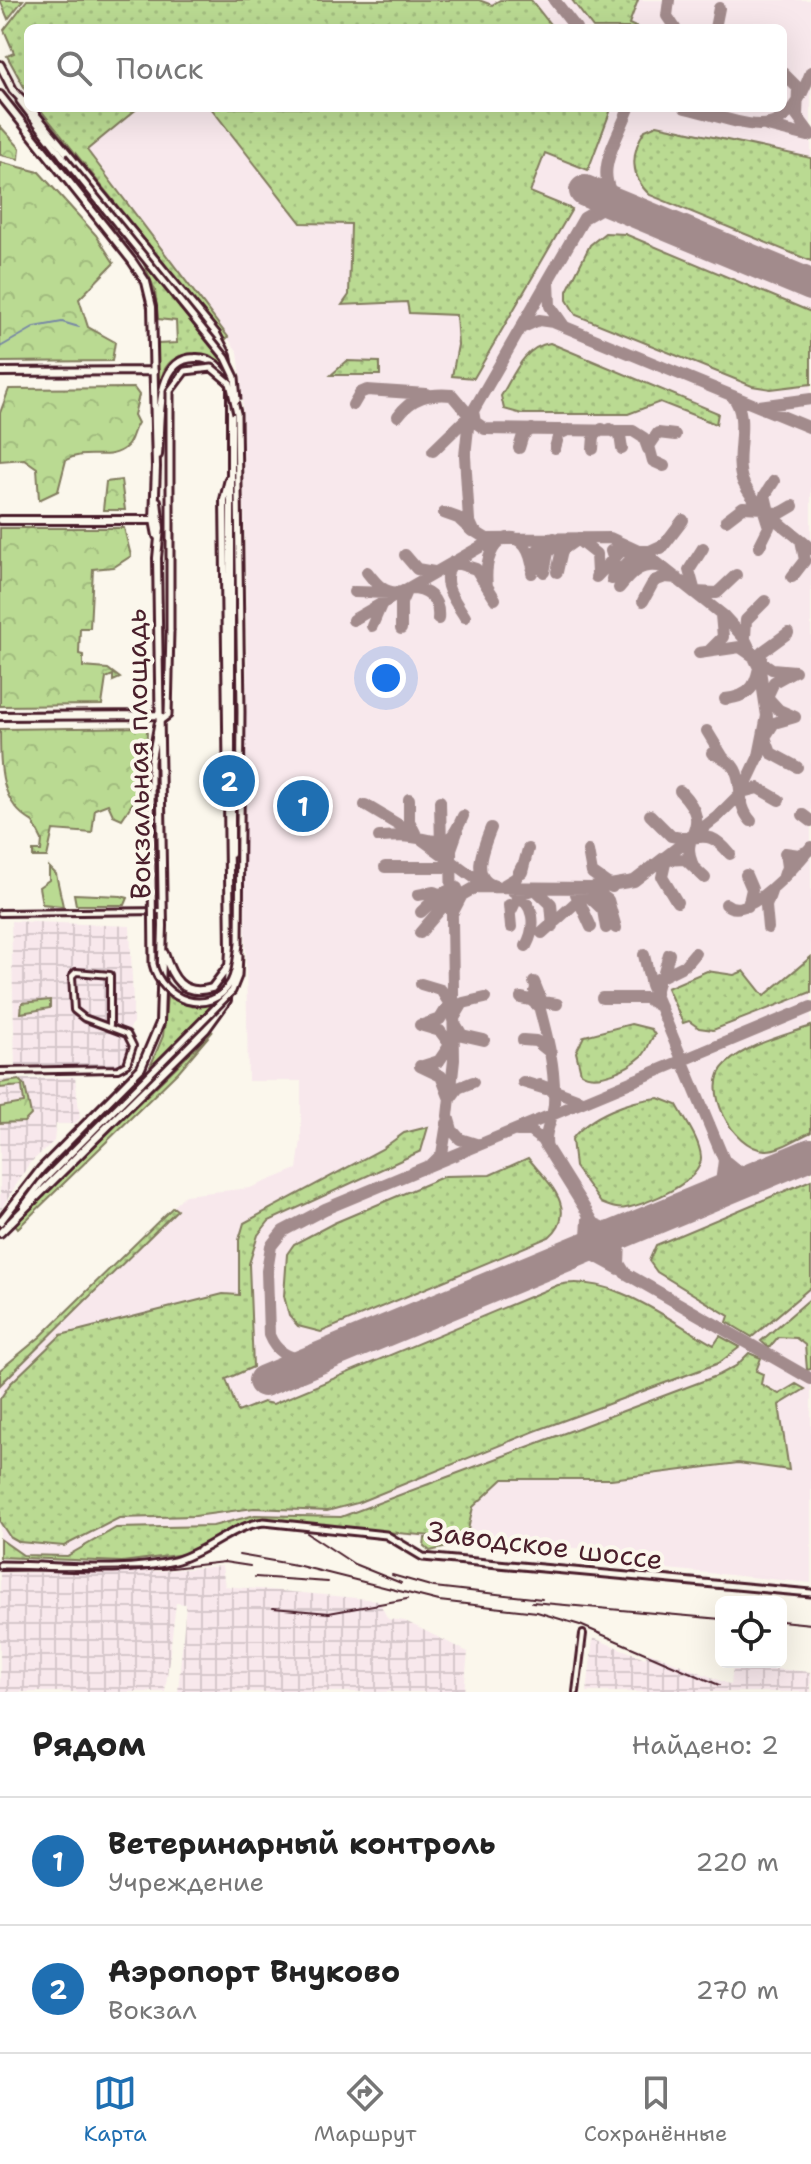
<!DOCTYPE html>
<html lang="ru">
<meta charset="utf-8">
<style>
:root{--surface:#fff;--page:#f2f2f2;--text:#222;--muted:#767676;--line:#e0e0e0;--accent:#1f6fb2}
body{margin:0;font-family:"Shantell Sans",sans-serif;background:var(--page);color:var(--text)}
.controls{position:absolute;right:24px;bottom:24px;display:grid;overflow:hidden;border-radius:12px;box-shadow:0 8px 32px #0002}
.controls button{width:72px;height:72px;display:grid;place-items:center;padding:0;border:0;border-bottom:2px solid var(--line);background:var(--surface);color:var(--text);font:40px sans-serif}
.you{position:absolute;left:386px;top:678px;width:28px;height:28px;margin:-20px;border:6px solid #fff;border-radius:50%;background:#1a73e8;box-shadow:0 0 0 12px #1a73e833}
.badge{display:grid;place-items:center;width:52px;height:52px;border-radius:50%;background:var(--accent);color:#fff;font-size:26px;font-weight:700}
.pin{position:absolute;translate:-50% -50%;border:4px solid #fff;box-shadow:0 2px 8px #0006}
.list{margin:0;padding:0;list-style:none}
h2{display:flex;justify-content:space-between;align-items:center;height:104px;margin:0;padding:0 32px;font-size:34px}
h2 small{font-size:26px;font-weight:400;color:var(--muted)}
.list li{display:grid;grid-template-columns:52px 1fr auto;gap:24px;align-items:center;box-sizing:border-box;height:128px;padding:0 32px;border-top:2px solid var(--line)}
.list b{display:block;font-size:30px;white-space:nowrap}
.list p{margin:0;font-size:26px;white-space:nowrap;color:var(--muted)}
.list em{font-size:26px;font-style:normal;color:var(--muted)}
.icon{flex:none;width:44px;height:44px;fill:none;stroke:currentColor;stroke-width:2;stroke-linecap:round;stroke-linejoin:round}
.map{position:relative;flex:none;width:811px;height:1692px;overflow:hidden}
.search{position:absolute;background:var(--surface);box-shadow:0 8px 32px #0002;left:24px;right:24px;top:24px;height:88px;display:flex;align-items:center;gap:20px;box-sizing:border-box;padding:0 28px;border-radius:12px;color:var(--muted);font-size:30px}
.sheet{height:360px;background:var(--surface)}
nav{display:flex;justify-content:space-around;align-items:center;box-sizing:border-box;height:112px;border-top:2px solid var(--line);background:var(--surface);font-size:22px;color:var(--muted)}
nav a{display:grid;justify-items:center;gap:4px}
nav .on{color:var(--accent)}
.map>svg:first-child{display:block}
.built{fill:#f8e8ec}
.industrial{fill:url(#industrial-grid)}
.grass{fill:url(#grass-dots);stroke:#827c5e;stroke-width:2}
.forest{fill:url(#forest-crowns);stroke:#827c5e;stroke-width:2}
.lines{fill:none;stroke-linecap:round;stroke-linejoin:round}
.stream{stroke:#7889a5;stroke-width:2}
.taxiway{stroke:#a28b8c;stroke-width:12}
.runway{stroke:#a28b8c;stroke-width:32}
.minor-casing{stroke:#4a1f2b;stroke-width:10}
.tertiary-casing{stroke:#4a1f2b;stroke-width:11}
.secondary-casing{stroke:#4a1f2b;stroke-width:12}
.minor{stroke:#fbf7ec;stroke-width:4}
.tertiary{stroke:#fbf7ec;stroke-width:5}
.secondary{stroke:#fbf7ec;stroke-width:6}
.rail{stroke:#4a1f2b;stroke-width:2}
.tertiary-bridge-casing{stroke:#4a1f2b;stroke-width:11;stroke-linecap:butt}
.tertiary-bridge{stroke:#fbf7ec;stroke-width:5}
.labels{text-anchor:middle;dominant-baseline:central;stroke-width:8;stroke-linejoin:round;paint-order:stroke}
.street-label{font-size:28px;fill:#4a1f2b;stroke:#fbf7ec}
</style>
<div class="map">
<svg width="811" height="1692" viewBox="0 0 811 1692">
<defs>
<pattern id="industrial-grid" width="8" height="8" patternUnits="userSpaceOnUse" patternTransform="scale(2)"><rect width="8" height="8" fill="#f8e8ec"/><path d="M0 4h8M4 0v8" fill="none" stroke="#d6c7cb"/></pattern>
<pattern id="grass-dots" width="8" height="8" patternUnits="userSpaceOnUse" patternTransform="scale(2)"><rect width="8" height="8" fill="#bada92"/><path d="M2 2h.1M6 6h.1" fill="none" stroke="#a1bb7e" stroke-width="1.8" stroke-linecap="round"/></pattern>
<pattern id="forest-crowns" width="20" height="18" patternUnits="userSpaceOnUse" patternTransform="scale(2)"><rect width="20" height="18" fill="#bada92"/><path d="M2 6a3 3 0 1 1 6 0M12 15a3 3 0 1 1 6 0" fill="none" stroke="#a1bb7e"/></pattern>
</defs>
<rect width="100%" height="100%" fill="#fbf7ec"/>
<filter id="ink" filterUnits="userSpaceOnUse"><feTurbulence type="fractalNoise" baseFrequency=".0125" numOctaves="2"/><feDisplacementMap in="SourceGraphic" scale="16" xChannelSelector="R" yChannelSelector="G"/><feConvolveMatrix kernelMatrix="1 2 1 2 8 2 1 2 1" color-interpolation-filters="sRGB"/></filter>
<g filter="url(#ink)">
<!-- built -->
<path class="built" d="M27 0H811V1583L605 1563V1547L546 1549 476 1544 255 1517 100 1558 0 1556V1374L185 1195 250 1188 297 1169 301 1140V1081H248L244 831 247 654 242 386 238 352 54 108H783V28L4 30Z"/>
<!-- industrial -->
<path class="industrial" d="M11 921 130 926 133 1005V1022L126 1037 130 1051 126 1062 121 1065H15Z
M75 1077 80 1118 75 1124H56L54 1141 29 1164 0 1211V1080Z
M222 1566 225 1586 378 1600 388 1619 405 1621 468 1652 464 1692H178L186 1604 176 1603 165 1692H0V1573L160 1571Z
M593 1638 645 1658 649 1652 731 1685 733 1665 811 1672V1692H587Z"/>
<!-- grass -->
<path class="grass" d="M27 0H479L492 5 500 0H531L553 28H28V94L7 56 14 53 4 30Z
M572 0H638L629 24 638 28H593Z
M39 108H138L87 150 228 337 225 340Z
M211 108H608L610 112 588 170 545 153 530 192 572 209 474 378 452 376 458 345 456 315 409 313 407 302 342 305 349 295 351 224 301 223Z
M657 125 811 158V261L650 195C630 177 630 153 645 130Z
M605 233 625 234 811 312V384L771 389 752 386 576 315 567 300V291L590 245Z
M143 262 224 363 222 366C203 350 171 348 162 376 160 385 161 395 157 402L158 344 177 343 176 321 158 319 155 290Z
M550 343 718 413 716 424 660 402 628 414H522L504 409 501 396C514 375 523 347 550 343Z
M347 361 380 362V375H331Z
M811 957V992L713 1030 699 1028 689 1021 683 1023 667 988 707 971 734 975 744 971 764 996Z
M167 997 187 1005 216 1003 150 1067 163 1036Z
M631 1024 651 1029 655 1035C648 1041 649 1050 642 1056 629 1068 597 1084 581 1073L576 1052 584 1036Z
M811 1026V1132C798 1138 778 1151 765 1150 732 1148 700 1087 726 1064 748 1044 783 1036 811 1026Z
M213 1031 178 1072 18 1228 15 1224Z
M659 1098 677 1105C685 1120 700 1140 701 1157 702 1182 647 1204 626 1208 617 1210 609 1206 601 1203L575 1167 572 1139C590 1115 630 1100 659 1098Z
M428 1127 421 1151 269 1221 258 1235 249 1264 253 1367 226 1379 238 1412 263 1402 273 1404 558 1285C612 1273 668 1320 714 1345L720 1336 740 1347 719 1363 535 1431 357 1503 327 1511 254 1508 195 1516 119 1518 64 1546 19 1542 10 1537 0 1522V1399L10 1384 61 1335 223 1294 239 1295V1240L244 1223 382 1149 404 1133Z
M528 1158C548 1182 580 1210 549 1237L321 1332 298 1326 289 1316 284 1296 287 1254 294 1244 334 1223 445 1176 490 1175Z
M811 1180V1287L752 1337 727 1322 729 1316 657 1272 649 1261 656 1245Z
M173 1207 177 1210 0 1385V1370L40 1337Z
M811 1298V1369L807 1370 805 1345 796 1338 778 1337 769 1348 761 1341Z
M749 1353 761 1358 756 1371 763 1374 761 1384 779 1394 796 1384 805 1389 779 1405 789 1470 738 1463 611 1479H503L473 1507 466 1539 260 1521 185 1554 122 1562 0 1557V1539L23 1555 67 1556 116 1528 213 1526 255 1515 341 1517 719 1375 736 1366Z"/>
<!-- forest -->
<path class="forest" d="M0 0H23L8 19Z
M0 126 20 148 19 159 0 155Z
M0 162 39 172 96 235 114 263 79 299 88 327 115 342 112 361 0 362Z
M134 388 139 395 134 415 138 423C133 430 132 441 127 446 110 463 86 448 66 460L58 491 39 500 37 468 24 459 0 461V413L9 389Z
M121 480 125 510H103L106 482Z
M0 528H124L131 556 114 567 93 569 90 628H80L79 654 83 655V667L108 669 120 678 113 681V675L106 678 102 705 0 706Z
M147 727 146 783 122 819 113 815 108 804 95 809 92 833 53 830 47 857H33V851H41L42 840 33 822C0 804 0 768 0 729Z
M49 867 56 874 63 906 42 904 39 887 49 880Z
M74 894 121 896 128 898 125 905H76Z
M50 1000V1008L21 1013 22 1003Z
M19 1080 25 1086 31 1115 24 1122 0 1123V1107L24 1103 22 1086 0 1088V1083Z
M425 1538 456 1541 457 1545 430 1551 424 1546Z"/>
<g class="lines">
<!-- stream -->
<path class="stream" d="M0 347 35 327 62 322 79 327"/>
<!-- taxiway -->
<path class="taxiway" d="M554 0 576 28
M669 0 667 16 675 28
M715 28 719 8
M783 73 798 88 797 116 811 135
M685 108C752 123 782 150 811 72
M767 126 808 136
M623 206C588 178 617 141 629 108
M549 281 550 306 564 326
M523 327 539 320 553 322 811 428
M732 396C752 418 732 456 743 482 756 510 789 528 811 549
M353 405 360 393 367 390 426 394
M759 406 811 399
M473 411 475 422 485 429 633 431 644 438 648 449
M398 416C412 397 429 393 452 395L474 421
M610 429 620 435 622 449
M519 448 523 435 532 429
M555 448 559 434 568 430
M593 449 594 436 602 429
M433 451 469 416
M664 466 653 461 649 446 658 433 675 435
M774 481 765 495 769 512 781 513 793 506
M444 513 458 518 472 531
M726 520 743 507 763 508 769 527 759 547
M577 539 596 554 597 574
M703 548 689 570 695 592 717 593 736 575
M661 549 683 520
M611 551 615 563 612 579
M405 555 417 569 434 572
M367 572C377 585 385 595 402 592
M544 572 548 552 562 539
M557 572 562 550 579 538
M532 573 536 551 554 538
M596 577 621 551H650L663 545
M614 577 630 560 652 559
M792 577 805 560 801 540
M487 586C481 533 524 521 532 564
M619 588C632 572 641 562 662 567
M354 592 390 593
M643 601 654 581 665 577 677 578
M465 617C454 599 438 582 453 562L476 569 495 599
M353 620 494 539
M372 626 381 605
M401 629V603L407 589C427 588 440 598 438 619
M745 638 746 620 765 601
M710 650 723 637 721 615
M699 653 740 647 772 669 795 671
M792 672 774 682 767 697 779 710 795 717
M725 699C757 696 757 679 762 652L788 633
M795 717 774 723 765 737 771 753 797 767
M707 731 724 759
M712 753C755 768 729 797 751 821
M680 791C716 829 679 831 692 863
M742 792 758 788 779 800
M409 799V821L415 833
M440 801 441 849
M365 805 417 836 487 887
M650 815 671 836C701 844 705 824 730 854
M803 815 811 821
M491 828C483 848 467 883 501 887L516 878 522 866
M457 832 451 849 454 1060 448 1116 452 1130 460 1139 479 1145
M379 837C389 837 401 835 412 837 443 841 448 851 463 816
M588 851 592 873 612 887
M666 859 662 877 677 902
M664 860 685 859 705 878
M385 867H458
M522 872 528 849
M746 875 752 889 748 906
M784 876 787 867 785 853 799 855 808 851
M582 890 603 910 606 928
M513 891C535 904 537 925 526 946
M576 894 591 927
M418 895 434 892 443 896
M726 904C747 923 797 864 811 847
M509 905 511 927
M511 911 519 894 535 889 551 904 553 926
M421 912 440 894 457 888
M453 912 462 895 476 887 592 888 634 881 717 817 742 792 759 756 767 716 760 670 745 639 724 616 647 555 610 538 487 539 474 531 469 520 465 456 469 418 584 218 605 206 626 207
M768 928 766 906 772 889
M420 933 444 905 450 891
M542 933 592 888 608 900 616 928
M644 955 651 985 724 1160
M663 975 669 954
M534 982 542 1002 557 1004
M421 984 441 990 451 1006
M535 991C545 1029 556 1064 554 1104 553 1121 543 1131 547 1148
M655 993 659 978 685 965 695 953
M521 998 531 1000 539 1007
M602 998H646L661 1007
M420 1025 440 1031 451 1046
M423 1025 440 1019 452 1000
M484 1040 462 1035 453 1020 463 1003 485 998
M523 1040 536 1041 551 1053
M420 1066 441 1076 450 1099 458 1088 473 1082
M423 1066 439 1061 452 1042
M523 1082 546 1089
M540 1085 582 1101
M517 1131H530L542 1140 625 1273 811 1379
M432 1164 442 1154 447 1123
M706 1196 721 1183 724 1160 741 1174H762
M593 1223 612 1231 631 1228
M575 1251 595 1256 619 1269
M575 1251 587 1237 588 1219
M619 1264 620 1240 631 1228
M318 1358C296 1362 278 1357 269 1335L267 1271 271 1246 283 1231 325 1209 811 1007"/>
<!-- runway -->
<path class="runway" d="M585 191 811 285
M264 1381 811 1154"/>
<!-- minor casing -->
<g class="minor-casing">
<path id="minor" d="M0 913 162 911
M0 1071 118 1069 127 1064 133 1046 127 1034 84 1018 74 1010 72 976 76 972 110 975V1025
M576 1692 583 1634"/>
</g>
<!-- tertiary casing -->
<g class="tertiary-casing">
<path id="tertiary" d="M20 101 63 157
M237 413 241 712 239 944
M160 721 168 715 170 631
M151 785V762L158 724
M24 1206 41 1183 142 1082
M0 1565C53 1565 122 1574 174 1561 205 1553 233 1525 264 1522L386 1535 423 1557 811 1593"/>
</g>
<!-- secondary casing -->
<g class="secondary-casing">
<path id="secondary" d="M0 65 13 90 28 106
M0 95 132 261 146 282 152 307 156 467 154 520 157 536
M30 108 216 334 227 355 231 385V854
M0 372 154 371
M158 455C161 427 153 358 195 358 212 357 221 368 229 382
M0 520H154
M0 716 160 715
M164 953C172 978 182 997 212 988L228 967
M0 1222 41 1169 141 1068 160 1023 163 926 157 558 160 528 157 501
M0 1233 206 1029 227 1000 230 950 224 500 229 479"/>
</g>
<!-- minor -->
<use href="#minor" class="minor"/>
<!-- tertiary -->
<use href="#tertiary" class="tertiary"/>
<!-- secondary -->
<use href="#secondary" class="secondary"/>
<!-- rail -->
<path class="rail" d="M307 1533 354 1564 401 1583
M239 1555 296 1565 439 1601 537 1612 580 1625 719 1685
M0 1571 163 1569 224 1562 250 1566
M392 1575 434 1587 542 1599
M255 1577 328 1582
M532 1602 721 1619
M273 1608 329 1613 407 1599
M781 1621 811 1624"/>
<!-- tertiary-bridge casing -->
<g class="tertiary-bridge-casing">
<path id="tertiary-bridge" d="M63 157 226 358 235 377 237 400
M170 631V391L185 371 212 368 230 383 237 413
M151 785 153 964C161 1000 210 1019 231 982 237 971 237 956 239 944
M142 1082 232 991 238 976 239 954"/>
</g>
<!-- tertiary-bridge -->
<use href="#tertiary-bridge" class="tertiary-bridge"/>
</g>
</g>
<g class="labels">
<!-- street labels -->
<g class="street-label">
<text transform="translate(138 754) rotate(-91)">Вокзальная площадь</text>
<text transform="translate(545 1545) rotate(7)">Заводское шоссе</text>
</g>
</g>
</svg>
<div class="controls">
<button><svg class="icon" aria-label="locate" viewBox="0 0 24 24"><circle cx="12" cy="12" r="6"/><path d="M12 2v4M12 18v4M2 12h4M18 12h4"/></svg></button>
</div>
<div class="you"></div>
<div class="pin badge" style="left:303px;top:806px">1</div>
<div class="pin badge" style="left:229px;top:781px">2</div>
<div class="search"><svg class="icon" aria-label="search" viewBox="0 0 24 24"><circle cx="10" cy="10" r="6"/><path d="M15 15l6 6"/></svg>Поиск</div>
</div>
<section class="sheet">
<h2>Рядом<small>Найдено: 2</small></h2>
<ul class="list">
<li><span class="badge">1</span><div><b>Ветеринарный контроль</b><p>Учреждение</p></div><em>220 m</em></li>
<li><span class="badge">2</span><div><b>Аэропорт Внуково</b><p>Вокзал</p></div><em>270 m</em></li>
</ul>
</section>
<nav>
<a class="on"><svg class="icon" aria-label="map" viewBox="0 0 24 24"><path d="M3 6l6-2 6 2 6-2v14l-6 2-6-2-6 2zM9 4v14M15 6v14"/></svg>Карта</a>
<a><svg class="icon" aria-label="directions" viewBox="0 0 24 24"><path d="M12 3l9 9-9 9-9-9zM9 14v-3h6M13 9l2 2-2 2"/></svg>Маршрут</a>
<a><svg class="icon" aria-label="saved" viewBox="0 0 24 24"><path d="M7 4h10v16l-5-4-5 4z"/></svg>Сохранённые</a>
</nav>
